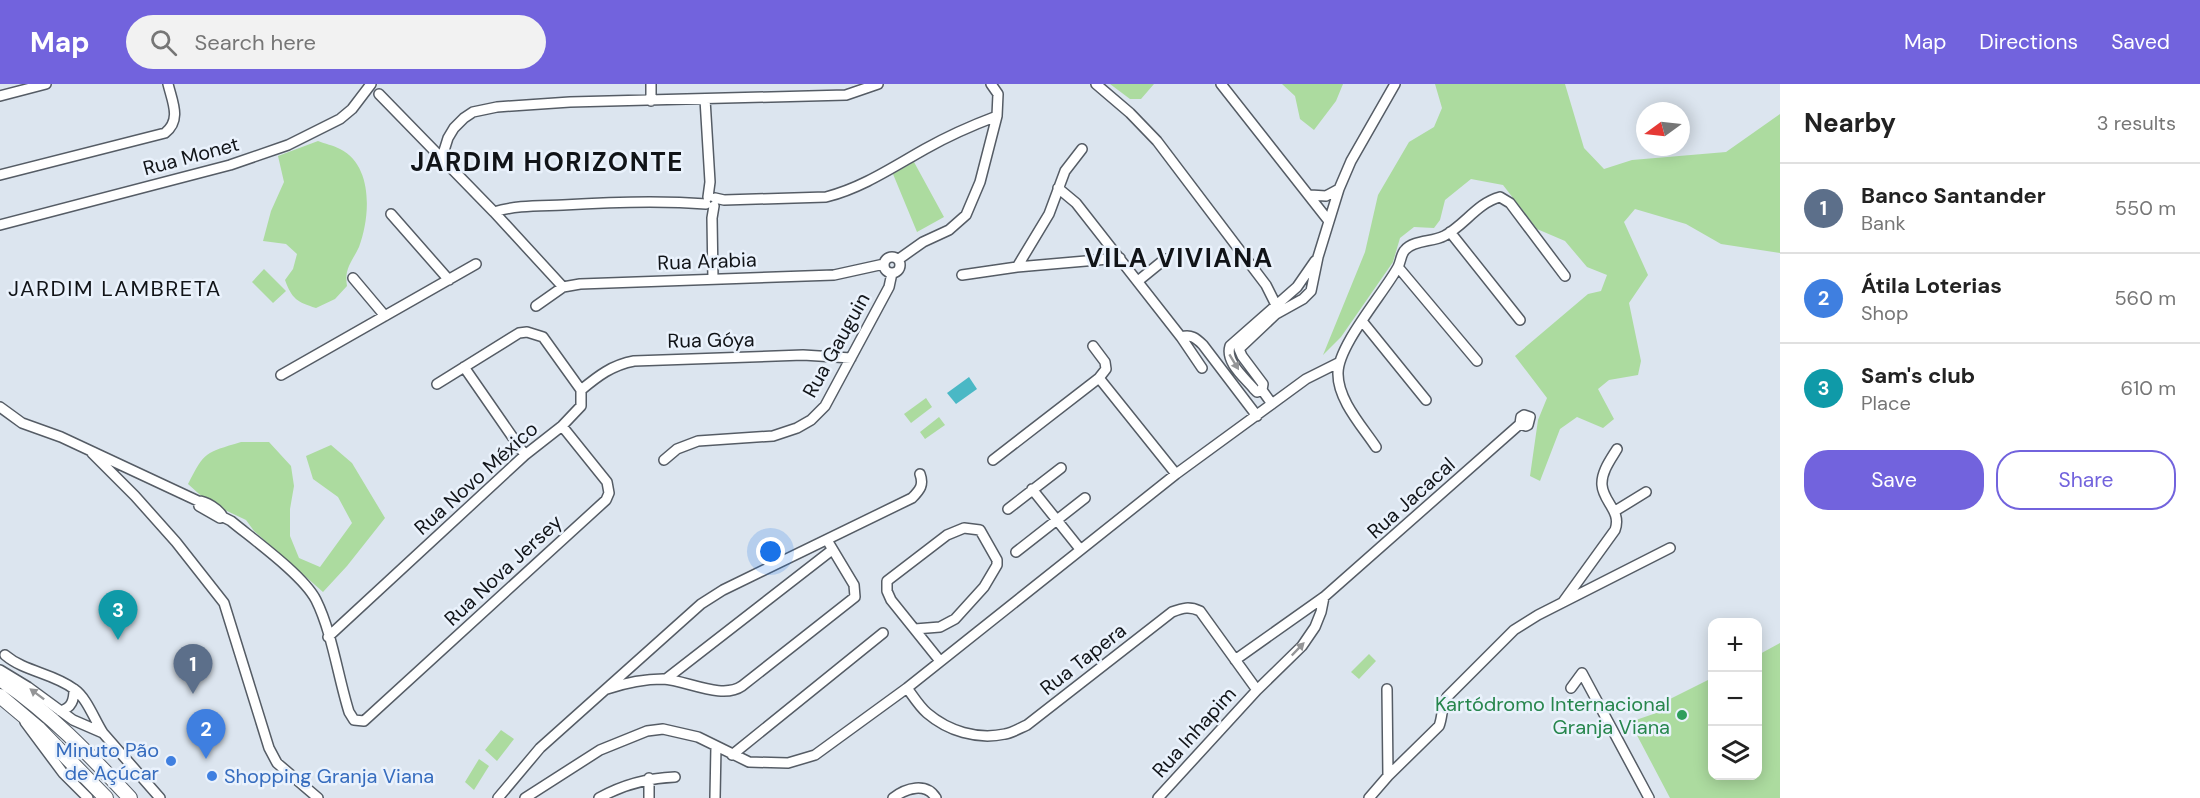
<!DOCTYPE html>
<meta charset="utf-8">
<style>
:root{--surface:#fff;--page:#f2f2f2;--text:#222;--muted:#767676;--line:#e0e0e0;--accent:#7263dd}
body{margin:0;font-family:"DM Sans",sans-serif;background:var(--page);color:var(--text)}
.controls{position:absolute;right:18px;bottom:18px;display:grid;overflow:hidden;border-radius:12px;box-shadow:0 3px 15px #0003}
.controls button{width:54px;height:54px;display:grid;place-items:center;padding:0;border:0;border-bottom:2px solid var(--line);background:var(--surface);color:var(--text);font:30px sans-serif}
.compass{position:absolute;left:1636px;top:18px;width:54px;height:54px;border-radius:50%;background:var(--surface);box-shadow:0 3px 15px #0003;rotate:255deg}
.you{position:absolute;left:771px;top:468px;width:21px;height:21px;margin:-15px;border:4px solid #fff;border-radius:50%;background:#1a73e8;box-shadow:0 0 0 9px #1a73e833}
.badge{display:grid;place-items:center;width:39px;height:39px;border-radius:50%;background:var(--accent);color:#fff;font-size:20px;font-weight:700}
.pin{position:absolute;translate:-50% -50px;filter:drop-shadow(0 2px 3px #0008)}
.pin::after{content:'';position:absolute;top:32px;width:21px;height:18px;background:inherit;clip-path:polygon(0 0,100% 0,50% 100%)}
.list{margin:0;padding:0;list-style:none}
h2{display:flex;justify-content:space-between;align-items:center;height:78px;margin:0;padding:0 24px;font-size:26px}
h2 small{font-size:20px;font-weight:400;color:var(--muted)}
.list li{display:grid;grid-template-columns:39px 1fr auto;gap:18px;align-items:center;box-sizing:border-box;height:90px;padding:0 24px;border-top:2px solid var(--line)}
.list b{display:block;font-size:22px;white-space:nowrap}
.list p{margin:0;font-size:20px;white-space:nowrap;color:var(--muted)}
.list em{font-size:20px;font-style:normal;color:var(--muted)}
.actions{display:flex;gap:12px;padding:18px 24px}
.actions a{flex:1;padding:14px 0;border:2px solid var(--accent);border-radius:24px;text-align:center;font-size:21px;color:var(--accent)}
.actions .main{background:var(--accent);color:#fff}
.icon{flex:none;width:33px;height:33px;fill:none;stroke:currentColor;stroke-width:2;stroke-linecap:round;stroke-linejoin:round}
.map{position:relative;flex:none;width:1780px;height:714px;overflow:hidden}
header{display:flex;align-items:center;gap:36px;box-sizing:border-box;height:84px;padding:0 30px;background:var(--accent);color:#fff}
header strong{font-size:28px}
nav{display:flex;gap:33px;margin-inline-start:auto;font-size:21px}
.search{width:420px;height:54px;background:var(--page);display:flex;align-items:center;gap:15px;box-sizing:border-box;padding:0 21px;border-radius:33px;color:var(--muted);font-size:22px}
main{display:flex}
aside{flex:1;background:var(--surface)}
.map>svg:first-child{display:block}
.green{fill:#acdb9f}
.water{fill:#4ab8c5}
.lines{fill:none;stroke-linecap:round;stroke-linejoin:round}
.minor-casing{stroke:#555c65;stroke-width:12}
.highway-casing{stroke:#555c65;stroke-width:16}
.minor{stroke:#fff;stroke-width:9}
.highway{stroke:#fff;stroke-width:14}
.oneway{fill:#949597}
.leisure-dot{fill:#2e9e5b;stroke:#eaf2fc;stroke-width:2}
.shop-dot{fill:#3f7fe0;stroke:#eaf2fc;stroke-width:2}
.labels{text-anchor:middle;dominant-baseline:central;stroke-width:5;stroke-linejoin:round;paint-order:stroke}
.street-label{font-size:20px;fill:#111418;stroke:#eaf2fc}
.leisure-label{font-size:20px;fill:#27864d;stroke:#eaf2fc;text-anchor:end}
.shop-label{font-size:20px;fill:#366cbe;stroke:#eaf2fc;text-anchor:end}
.quarter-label{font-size:22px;letter-spacing:1.5px;fill:#111418;stroke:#eaf2fc}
.district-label{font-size:26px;font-weight:bold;letter-spacing:1.5px;fill:#111418;stroke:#eaf2fc}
</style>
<header>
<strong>Map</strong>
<div class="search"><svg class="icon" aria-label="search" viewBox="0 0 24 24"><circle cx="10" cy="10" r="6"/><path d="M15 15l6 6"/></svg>Search here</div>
<nav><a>Map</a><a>Directions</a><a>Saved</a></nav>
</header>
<main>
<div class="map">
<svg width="1780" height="714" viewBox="0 0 1780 714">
<rect width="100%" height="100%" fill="#dce5ef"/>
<!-- green -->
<path class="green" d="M1110 0H1154L1141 15H1130Z
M1282 0H1343L1336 17 1314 46 1300 35 1295 12Z
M1435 0H1565L1584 64 1604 85 1632 76 1726 68 1780 30V169L1721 160 1686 140 1635 125 1624 138 1648 191 1629 219 1641 277 1638 291 1609 296 1598 305 1614 335 1603 344 1577 333 1560 345 1540 397 1530 392 1538 336 1547 314 1515 272 1588 210 1601 207 1607 191 1587 183 1565 157 1537 145 1503 101 1471 95 1445 116 1440 136 1434 144 1414 143 1400 154 1393 178 1341 253 1323 271 1365 168 1378 111 1409 58 1434 43 1442 24Z
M318 57C325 60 333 61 340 65 374 82 370 134 359 163 352 178 344 184 347 202L335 215 316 224C297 218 292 215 285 196L293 185 297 170 286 160 263 157 271 127 284 98 278 72Z
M914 78 944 133 917 148 893 90Z
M264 185 286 207 273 219 252 198Z
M926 314 932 323 911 339 904 330Z
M939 333 945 341 925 355 920 348Z
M241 358H269L291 382 294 402 290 425V452L299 474 320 483 352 439 338 413 313 395 306 372 331 361 352 379 385 434 347 482 323 508 254 447 246 436 208 418 188 400C205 367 205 369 241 358Z
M1780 559V714H1670L1630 638 1671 624 1666 617 1712 594V692H1758V571Z
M1369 570 1376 577 1359 595 1351 588Z
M501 646 514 655 497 677 485 666Z
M479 675 489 682 474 706 465 698Z"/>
<!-- water -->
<path class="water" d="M969 293 977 305 956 320 947 309Z"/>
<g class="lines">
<!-- minor casing -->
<g class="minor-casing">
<path id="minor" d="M651 0V17
M1096 0 1130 29 1157 57 1266 201 1276 221 1283 226
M1221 0 1328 136
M379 10 494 128 563 203
M0 12 46 0
M705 15 710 98 708 113
M442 73 448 54 454 44 464 34 473 28 497 23 570 18 846 11 878 0
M0 91 165 49C182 36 172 17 168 0
M1058 104 1076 119 1181 253 1202 284
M1310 111 1326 112 1339 105
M715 114 724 116 826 113C862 104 893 83 925 65 948 52 973 41 997 32
M494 128C516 121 540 122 563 121 610 118 659 116 706 120
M391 130 449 196
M0 141 230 81 288 61 340 35 352 25 371 0
M1450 148 1520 236
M884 181a8 8 0 1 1 16 0a8 8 0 1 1-16 0Z
M899 175 923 158 949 146 966 131 980 98 997 32 998 10 991 0
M1017 183 1049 130 1065 87 1082 65
M1398 183 1477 277
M962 191 1017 183 1120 174
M353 194 385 232
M713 195 712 134 714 122
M1138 197 1165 175
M536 222 563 203 580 200 834 191 884 180
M1362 237 1426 316
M1181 253C1191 250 1196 254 1203 261L1257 332
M1093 262 1105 278 1106 285 1099 294
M464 283 525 371
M281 291 476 180
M581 306C598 292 612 281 634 277L803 271 851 274
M1262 306 1257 308 1254 305C1244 293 1225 278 1230 262L1297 203 1315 177
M1272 320 1262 306 1263 300 1242 272 1239 265 1276 230 1303 215 1311 207 1318 173 1339 105 1351 77 1395 0
M0 323 22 339 61 353 198 417C206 417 219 425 223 433L220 434 199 422 198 417
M1376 363C1362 342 1338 316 1338 290 1337 262 1384 209 1398 183 1401 177 1401 170 1405 166 1413 156 1433 158 1444 152 1464 142 1477 119 1500 113L1510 119 1565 192
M92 369 135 412 176 458 224 519 269 664 277 679 318 714
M664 376 677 365 698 357 773 352 797 344 811 336 825 322 889 203 892 189
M993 376 1099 294 1176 390
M1032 405 1080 465
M1008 425 1061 384
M1615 427 1646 408
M223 433 231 437C254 456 303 491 316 516 332 548 338 593 349 628L354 636 364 637 606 416 609 409 607 398 562 342
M1016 468 1085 414
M1563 518 1615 446C1622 427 1603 418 1602 401 1601 388 1611 375 1617 365
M915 545 940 543 955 535 984 503 997 481V476L980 446 964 444 947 451 887 497V507L891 516 940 577
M328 553 525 371 562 342 581 322V306L543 253 527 248 519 249 437 300
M5 571C25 588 53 589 74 605 87 614 94 635 103 649
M1235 576 1324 513 1520 340 1521 333 1524 331 1530 333 1528 341 1526 342 1520 340
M0 586 28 603 73 636 103 649 160 714
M666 595 832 466
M907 604C913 612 919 622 927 629 948 647 977 656 1005 650 1012 649 1020 644 1027 641L1172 528C1183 524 1189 522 1200 527L1257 606
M1571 604 1582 589 1649 714
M607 605C625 599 644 595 663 595 686 596 722 616 742 602L855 513 854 501 827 456
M1387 605 1388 692
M60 627C72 624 74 616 74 605
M25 638 63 689 88 714
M732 671 883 549
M498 714 540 664 701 520 723 506 912 414C920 406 924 401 920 390
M525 714 600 666 647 647 663 645 698 653 749 678 788 679 815 671 907 604 1176 390 1306 295 1338 279
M599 714C624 700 647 694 675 693
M649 714V694
M715 714 716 662
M893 714C906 704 926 698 936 714
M1158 714 1257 606 1302 562 1315 543 1321 528 1324 513
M1369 714 1388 692 1439 642C1443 632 1441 623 1447 613L1514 546 1538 531 1670 464"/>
</g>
<!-- highway casing -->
<g class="highway-casing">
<path id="highway" d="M0 595C50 629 89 670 130 714
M0 612 38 644 106 714"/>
</g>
<!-- minor -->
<use href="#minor" class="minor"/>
<!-- highway -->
<use href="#highway" class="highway"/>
</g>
<!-- one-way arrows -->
<defs><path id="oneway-solid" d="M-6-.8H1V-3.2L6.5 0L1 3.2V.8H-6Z" transform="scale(1.5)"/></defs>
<g class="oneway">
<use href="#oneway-solid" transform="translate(1234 278) rotate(59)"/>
<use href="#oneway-solid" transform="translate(1298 565) rotate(-46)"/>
<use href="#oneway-solid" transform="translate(37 610) rotate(-143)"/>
</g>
<!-- markers -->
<circle class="leisure-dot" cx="1682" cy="631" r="6"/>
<g class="shop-dot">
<circle cx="171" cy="677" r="6"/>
<circle cx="212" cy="692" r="6"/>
</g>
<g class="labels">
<!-- street labels -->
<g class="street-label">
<text transform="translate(191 72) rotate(-15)">Rua Monet</text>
<text transform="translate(707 177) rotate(-2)">Rua Arabia</text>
<text transform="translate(711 256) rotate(-1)">Rua Góya</text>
<text transform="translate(836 261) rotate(-61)">Rua Gauguin</text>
<text transform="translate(476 394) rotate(-42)">Rua Novo México</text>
<text transform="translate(1411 414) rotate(-42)">Rua Jacacal</text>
<text transform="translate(503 486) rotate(-43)">Rua Nova Jersey</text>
<text transform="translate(1083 575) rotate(-38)">Rua Tapera</text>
<text transform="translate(1194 648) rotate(-48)">Rua Inhapim</text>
</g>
<!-- leisure labels -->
<g class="leisure-label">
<text x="1670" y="620">Kartódromo Internacional<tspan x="1670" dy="23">Granja Viana</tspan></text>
</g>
<!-- shop labels -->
<g class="shop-label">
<text x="159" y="666">Minuto Pão<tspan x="159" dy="23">de Açúcar</tspan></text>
<text x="224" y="692" text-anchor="start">Shopping Granja Viana</text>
</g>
<!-- quarter labels -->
<g class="quarter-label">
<text x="115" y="204">JARDIM LAMBRETA</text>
</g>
<!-- district labels -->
<g class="district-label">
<text x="547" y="78">JARDIM HORIZONTE</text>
<text x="1179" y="174">VILA VIVIANA</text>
</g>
</g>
</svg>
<div class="controls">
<button>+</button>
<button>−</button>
<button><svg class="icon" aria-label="layers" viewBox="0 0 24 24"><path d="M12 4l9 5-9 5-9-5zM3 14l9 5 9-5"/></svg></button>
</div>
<svg class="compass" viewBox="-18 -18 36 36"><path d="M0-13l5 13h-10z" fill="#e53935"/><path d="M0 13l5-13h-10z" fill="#767676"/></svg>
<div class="you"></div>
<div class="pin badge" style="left:193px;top:610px;background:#5c6f8a">1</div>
<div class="pin badge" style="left:206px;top:675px;background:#3f7fe0">2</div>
<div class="pin badge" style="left:118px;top:556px;background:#0f9aa8">3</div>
</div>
<aside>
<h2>Nearby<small>3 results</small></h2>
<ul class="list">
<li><span class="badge" style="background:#5c6f8a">1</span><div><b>Banco Santander</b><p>Bank</p></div><em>550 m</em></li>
<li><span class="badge" style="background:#3f7fe0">2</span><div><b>Átila Loterias</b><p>Shop</p></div><em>560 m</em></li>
<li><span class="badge" style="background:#0f9aa8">3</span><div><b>Sam's club</b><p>Place</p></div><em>610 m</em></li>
</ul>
<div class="actions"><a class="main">Save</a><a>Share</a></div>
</aside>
</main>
